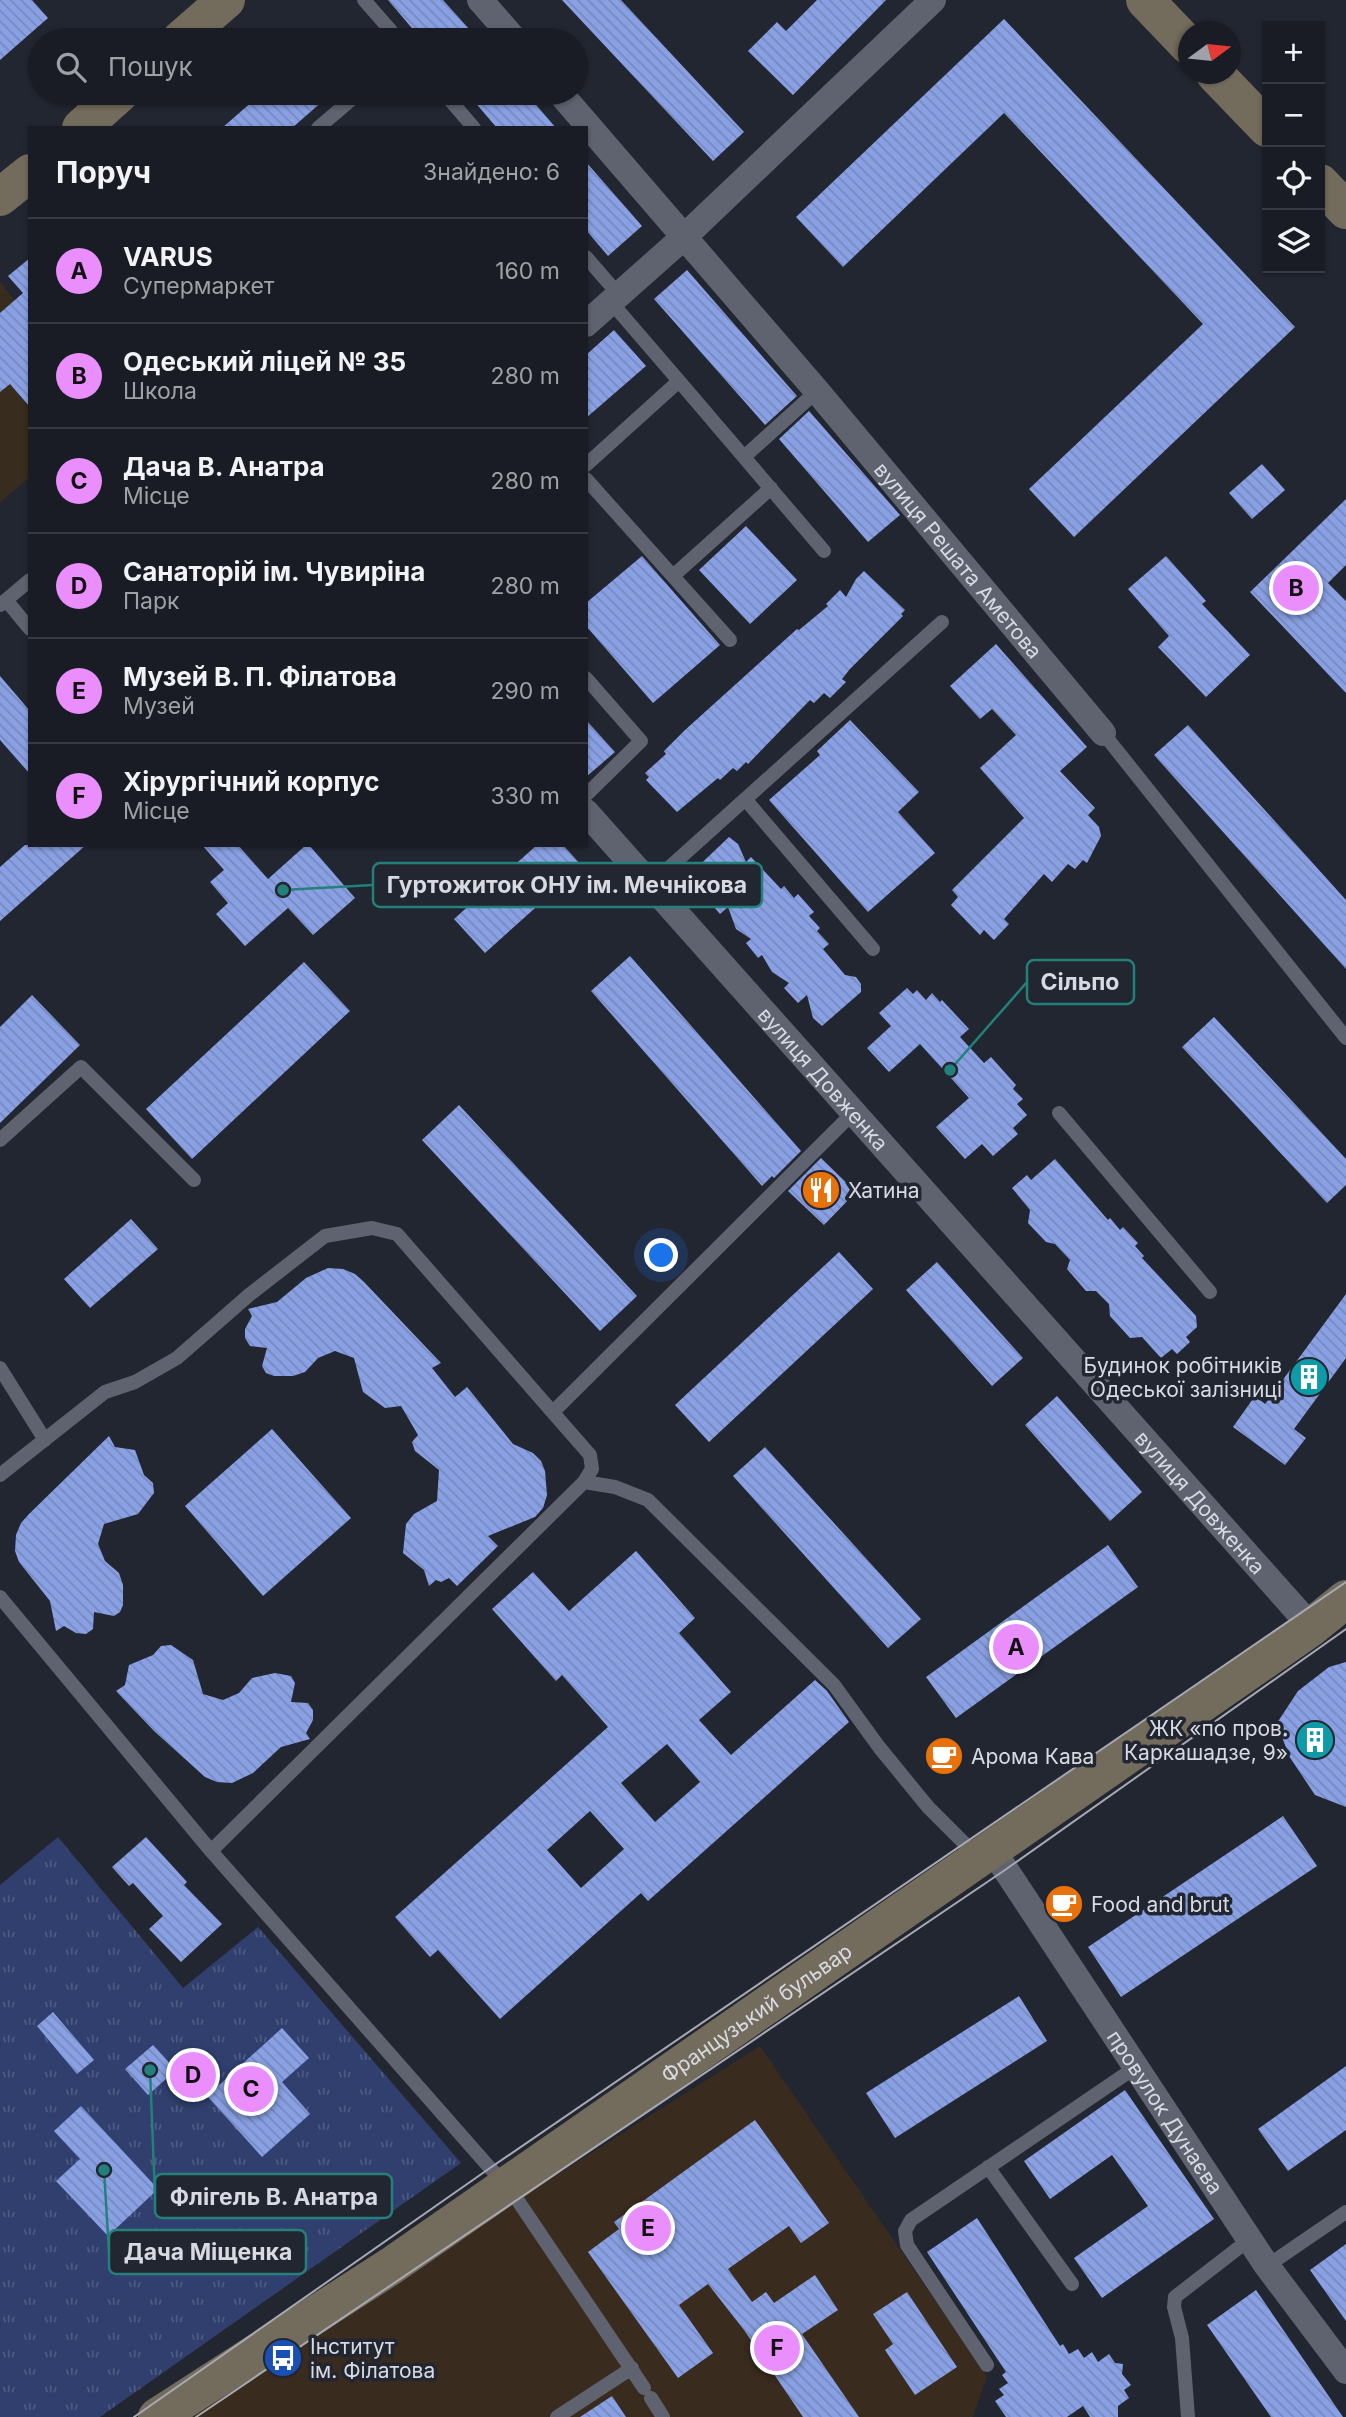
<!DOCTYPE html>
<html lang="uk">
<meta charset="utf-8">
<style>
:root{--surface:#1a1c25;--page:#272932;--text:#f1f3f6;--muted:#9fa1a7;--line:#383a42;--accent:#ea8dfd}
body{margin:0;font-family:Inter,sans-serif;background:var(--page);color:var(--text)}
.controls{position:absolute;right:21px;top:21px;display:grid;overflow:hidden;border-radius:0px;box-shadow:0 2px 5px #0004}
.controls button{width:63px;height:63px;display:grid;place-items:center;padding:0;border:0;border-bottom:2px solid var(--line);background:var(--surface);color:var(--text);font:35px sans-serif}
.compass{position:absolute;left:1178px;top:21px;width:63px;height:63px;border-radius:50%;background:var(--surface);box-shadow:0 2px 5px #0004;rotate:75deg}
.you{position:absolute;left:662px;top:1256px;width:24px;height:24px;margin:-18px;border:5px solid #fff;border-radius:50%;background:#1a73e8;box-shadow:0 0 0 10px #1a73e833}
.badge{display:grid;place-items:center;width:46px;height:46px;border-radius:50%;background:var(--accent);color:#111;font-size:23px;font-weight:700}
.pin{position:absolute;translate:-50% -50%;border:4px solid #fff;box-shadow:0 2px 7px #0006}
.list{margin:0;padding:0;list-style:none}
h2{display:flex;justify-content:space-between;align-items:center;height:91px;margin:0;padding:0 28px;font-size:30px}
h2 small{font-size:23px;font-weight:400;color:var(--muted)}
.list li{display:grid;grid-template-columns:46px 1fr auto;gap:21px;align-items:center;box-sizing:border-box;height:105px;padding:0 28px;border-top:2px solid var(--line)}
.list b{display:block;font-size:26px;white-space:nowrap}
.list p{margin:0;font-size:23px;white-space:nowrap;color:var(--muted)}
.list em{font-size:23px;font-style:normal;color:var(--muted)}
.icon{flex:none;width:38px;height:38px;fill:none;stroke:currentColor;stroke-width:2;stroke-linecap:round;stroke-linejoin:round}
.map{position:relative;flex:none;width:1346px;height:2417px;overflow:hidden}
.search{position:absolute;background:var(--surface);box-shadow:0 2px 5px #0004;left:28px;top:28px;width:560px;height:77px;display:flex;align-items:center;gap:18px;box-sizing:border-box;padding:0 24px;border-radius:38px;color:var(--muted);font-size:26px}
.panel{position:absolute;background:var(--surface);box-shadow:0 2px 5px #0004;left:28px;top:126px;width:560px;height:721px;border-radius:0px}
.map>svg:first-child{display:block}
.commercial{fill:#372c1d}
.medical{fill:#392b1e}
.park{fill:url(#park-tufts)}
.building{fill:url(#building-back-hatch);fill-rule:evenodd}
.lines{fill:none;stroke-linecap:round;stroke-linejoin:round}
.lane{stroke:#5e636f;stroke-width:14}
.street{stroke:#5e636f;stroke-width:26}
.secondary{stroke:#736b5b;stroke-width:38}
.tram{stroke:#a6a9b2;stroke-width:2}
.labels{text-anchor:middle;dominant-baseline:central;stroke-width:7;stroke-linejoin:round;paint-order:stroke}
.street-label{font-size:21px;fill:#d7dae2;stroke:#222631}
.poi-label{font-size:21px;fill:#d7dae2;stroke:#222631;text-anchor:start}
.leader{fill:none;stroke:#23807a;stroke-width:2.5}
.callout-dot{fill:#23807a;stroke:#222631;stroke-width:2.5}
.callout{fill:#222631;stroke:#23807a;stroke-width:2.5}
.callout-label{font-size:23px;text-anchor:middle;font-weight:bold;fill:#d7dae2}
</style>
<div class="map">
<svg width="1346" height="2417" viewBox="0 0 1346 2417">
<defs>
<pattern id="park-tufts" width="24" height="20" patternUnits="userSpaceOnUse" patternTransform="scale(1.75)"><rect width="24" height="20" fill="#303f6e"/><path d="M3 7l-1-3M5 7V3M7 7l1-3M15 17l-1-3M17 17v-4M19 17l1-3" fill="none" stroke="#4d5a82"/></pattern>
<pattern id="building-back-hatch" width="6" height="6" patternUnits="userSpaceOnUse" patternTransform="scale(1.75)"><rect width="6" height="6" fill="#89a1e4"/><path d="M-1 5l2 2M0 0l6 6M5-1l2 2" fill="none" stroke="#7789bc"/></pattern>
</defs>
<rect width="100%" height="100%" fill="#222631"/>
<!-- commercial -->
<path class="commercial" d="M0 282 30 320V477L0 502Z"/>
<!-- medical -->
<path class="medical" d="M760 2046 987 2376 973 2417H175Z"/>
<!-- park -->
<path class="park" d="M58 1837 183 1988 258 1927 461 2163 100 2417H0V1885Z"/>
<!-- building -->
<path class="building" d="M0 0H32L48 18 0 60Z
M388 0H443L479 40H422Z
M562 0H621L744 132 713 161Z
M817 0H886L793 95 748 51 777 22 786 31Z
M1004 19 1295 327 1074 537 1029 489 1203 324 1004 113 843 267 796 217Z
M262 93H332L292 128H222Z
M467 93H526L556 128H497Z
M586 162 642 226 608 256 586 230Z
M30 258V407L10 384 0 392V313L23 293 8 276Z
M687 270 797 396 765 425 654 299Z
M614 330 646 366 586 418V355Z
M809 411 900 515 868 542 779 439Z
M1262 464 1285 490 1252 519 1229 493Z
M1346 499V565L1328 583 1346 601V693L1250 592Z
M746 526 797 580 750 624 699 570Z
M642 556 720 645 653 703 586 626V603Z
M1166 556 1206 601 1202 604 1250 655 1206 697 1158 647 1169 636 1128 589Z
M864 571 905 610 901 614 903 616 850 669 842 679 846 682 830 698 824 693 814 703 810 700 748 764 746 762 737 771 733 768 720 780 718 778 677 812 646 780 649 777 645 773 666 754 664 751 685 730 797 629 799 630 828 606 826 604 840 590 846 597 856 579Z
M996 644 1087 747 1060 771 1095 808 1088 815 1099 827 1101 836 1087 863 1083 860 1075 869 1068 864 1052 882 1044 874 1004 919 1009 924 994 940 984 930 980 935 951 905 958 897 952 890 1024 818 980 768 1016 735 992 709 980 719 950 686Z
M0 676 30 711V774L0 740Z
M586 720 615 752 586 777Z
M850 720 919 792 898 812 935 853 868 912 769 800 820 755 817 751Z
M1188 725 1346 900V969L1154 755Z
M729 837 738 844 746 862 751 857 781 889 784 886 794 898 798 894 814 912 809 916 820 928 817 931 829 944 823 949 845 975 856 977 861 984V992L822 1026 813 1018 807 995 798 1003 784 988 789 983 772 972 762 955 758 958 746 943 751 939 736 929 728 907 720 914 708 900 714 894 696 883 689 875Z
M25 845H86L0 921V867Z
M202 845H238L268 879 306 845H309L355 898 313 935 288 908 245 946 216 914 228 903 210 882 224 870Z
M537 845H563L582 866 485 953 454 919Z
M630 956 801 1151 774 1178 772 1176 762 1186 591 991Z
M304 962 350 1011 192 1159 146 1109Z
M907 988 913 994 917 990 926 1000 932 993 940 1002 942 1000 969 1029 960 1037 984 1063 991 1057 1016 1085 1013 1089 1023 1099 1017 1104 1027 1115 1013 1128 1018 1134 993 1156 982 1144 965 1159 936 1127 969 1098 920 1044 889 1072 867 1048 891 1026 879 1013Z
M32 995 80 1045 0 1123V1027Z
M1214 1017 1346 1159V1185L1327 1203 1182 1047Z
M459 1105 637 1296 600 1331 422 1140Z
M821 1158 856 1192 824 1225 788 1191Z
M1055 1159 1108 1220 1110 1218 1120 1230 1123 1227 1138 1243 1135 1246 1144 1256 1142 1258 1196 1316 1197 1327 1186 1337 1190 1342 1177 1354 1172 1349 1161 1358 1142 1337 1130 1338 1110 1316 1109 1304 1096 1291H1086L1067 1269 1070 1260 1055 1244 1046 1242 1028 1223 1030 1210 1012 1188 1027 1175 1031 1180Z
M131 1219 158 1249 90 1308 64 1279Z
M839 1252 873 1289 709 1442 675 1405Z
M937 1262 1023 1358 992 1386 906 1290Z
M328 1268 343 1269 355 1274 364 1282 441 1363 432 1368 455 1397 467 1387 513 1444 533 1453 541 1461 545 1471 547 1495 543 1508 535 1517 488 1536 498 1546 457 1586 449 1578 441 1582 436 1580 429 1586 424 1570 403 1553 406 1524 414 1514 437 1501 439 1470 415 1451 412 1442 418 1435 401 1406 385 1408 363 1392 354 1358 335 1351 318 1358 305 1372 293 1376H274L266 1373 262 1366 267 1348 250 1346 245 1338V1329L252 1316 248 1309 277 1302 306 1278Z
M1346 1294V1358L1294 1429 1306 1438 1285 1465 1233 1427 1255 1396 1265 1404Z
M1057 1396 1142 1492 1110 1521 1025 1425Z
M272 1429 351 1518 263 1596 185 1506Z
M109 1436 115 1447 135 1450 144 1475 153 1483 154 1493 138 1514 104 1524 98 1544 105 1561 119 1573 123 1585V1605L120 1612 114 1616 94 1612 93 1629 86 1634 76 1633 64 1626 56 1631 50 1601 19 1562 15 1551 16 1535 21 1523 29 1514Z
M765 1447 921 1619 888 1648 733 1476Z
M1108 1545 1138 1587 956 1718 926 1677Z
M636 1551 695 1618 679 1633 731 1692 699 1720 731 1755 815 1680 827 1691 849 1722 648 1901 641 1893 500 2019 438 1950 430 1957 395 1917 608 1727 562 1675 556 1681 492 1609 533 1572 569 1611ZM667 1744 700 1782 655 1822 621 1783ZM590 1811 624 1849 581 1888 547 1850Z
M171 1645 193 1660 203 1694 223 1700 239 1693 252 1678 275 1673 291 1676 295 1683 291 1702 308 1703 313 1710V1720L306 1733 310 1739 281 1747 253 1773 232 1783 217 1782 205 1777 154 1731 116 1691 125 1685 129 1665 153 1655 161 1646Z
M1346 1662V1807L1315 1795 1289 1756 1277 1723 1298 1691 1329 1667Z
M1283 1816 1317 1866 1121 1997 1088 1947Z
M146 1837 187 1882 184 1885 222 1924 181 1962 149 1929 163 1916 133 1883 129 1886 112 1867Z
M1019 1996 1047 2041 895 2138 866 2093Z
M53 2012 94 2060 77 2074 37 2026Z
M282 2028 309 2058 282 2082 310 2114 262 2157 207 2096Z
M153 2045 176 2070 148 2095 125 2069Z
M1346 2066V2130L1288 2171 1258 2129Z
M1125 2090 1214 2219 1102 2298 1074 2258 1148 2206 1112 2155 1050 2199 1024 2161Z
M81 2106 158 2189 108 2236 56 2181 80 2159 54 2131Z
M755 2120 829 2223 801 2243 789 2226 728 2269 752 2302 766 2292 774 2303 815 2275 838 2310 802 2334 859 2417H803L744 2330 708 2284 679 2305 713 2353 678 2378 588 2252 619 2229 614 2222Z
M977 2218 1060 2346 1063 2344 1069 2354 1078 2349 1084 2358 1092 2352 1098 2362 1109 2354 1115 2363 1123 2364 1122 2374 1131 2385 1124 2390 1129 2398 1118 2406V2417H1090L1083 2406 1067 2417H1006L995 2401 1004 2395 999 2389 1008 2383 1002 2375 1006 2372 927 2252Z
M1346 2244V2321L1310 2270Z
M1256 2290 1343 2417H1271L1207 2325Z
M907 2292 957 2367 915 2395 885 2350 893 2344 873 2314Z
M612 2396 626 2417H580Z"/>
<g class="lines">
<!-- lane -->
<path class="lane" d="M364 0 399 40
M444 93 474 128
M318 128 359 93
M586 257 619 295
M679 381 824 551
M744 457 817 391
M586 465 679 381 611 302
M586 479 730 640
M673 576 771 488
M6 600 30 629
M0 605 30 580
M586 678 641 741 586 795
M1103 733 1346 1038
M745 799 873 949
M651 884 942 622
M1059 1113 1210 1292
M0 1140 81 1067 194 1180
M0 1368 45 1440
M553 1412 854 1112
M0 1475 105 1392 135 1382 177 1358 249 1295 325 1236 372 1228 397 1234 590 1455 592 1469 584 1482 211 1851
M584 1482 615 1487 648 1500 834 1685 879 1747 928 1807 979 1858
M0 1597 211 1851 490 2168 508 2186 644 2388
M988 2167 1072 2284
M1267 2266 1346 2212
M987 2365 907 2245 905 2231 911 2220 1136 2067
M651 2398 663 2417
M557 2417 632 2368
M1188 2417 1182 2338 1174 2307 1175 2297 1250 2239"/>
<!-- street -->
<g class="street">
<path d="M480 0 515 40"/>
<path id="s1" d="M560 93 817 391 1103 733"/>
<path d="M586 324 684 237 933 0"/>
<path id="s2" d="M586 812 1300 1614 1309 1629"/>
<path id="s3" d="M992 1849 1267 2266 1346 2371"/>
</g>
<!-- secondary -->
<g class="secondary">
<path d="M1145 0 1188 45"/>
<path d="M180 40 226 0"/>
<path d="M1215 74 1267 128"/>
<path d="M81 128 120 93"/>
<path d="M1320 183 1346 210"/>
<path d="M0 197 30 173"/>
<path id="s4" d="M157 2417 391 2266 1309 1629 1346 1599"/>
</g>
<!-- tram -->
<path class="tram" d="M134 2417 490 2168 1346 1582
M196 2417 1005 1870 1346 1629"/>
</g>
<!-- icons -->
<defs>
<g id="restaurant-disc" transform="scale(2.0125)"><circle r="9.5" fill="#e8710a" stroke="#222631"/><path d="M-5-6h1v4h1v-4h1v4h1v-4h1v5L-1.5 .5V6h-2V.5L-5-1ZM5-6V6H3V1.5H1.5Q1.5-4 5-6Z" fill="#fff"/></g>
<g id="building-disc" transform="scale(2.0125)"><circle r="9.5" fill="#0f9aa8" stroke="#222631"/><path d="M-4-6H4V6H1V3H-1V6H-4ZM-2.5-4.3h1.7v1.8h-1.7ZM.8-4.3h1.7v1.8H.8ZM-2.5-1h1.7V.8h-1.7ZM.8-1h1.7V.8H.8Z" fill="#fff"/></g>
<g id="cafe-disc" transform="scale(2.0125)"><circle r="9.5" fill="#e8710a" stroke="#222631"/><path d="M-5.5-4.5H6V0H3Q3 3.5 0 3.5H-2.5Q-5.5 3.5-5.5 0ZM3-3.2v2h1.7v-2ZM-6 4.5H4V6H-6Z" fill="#fff"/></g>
<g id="bus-disc" transform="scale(2.0125)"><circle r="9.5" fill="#1a4fb4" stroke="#222631"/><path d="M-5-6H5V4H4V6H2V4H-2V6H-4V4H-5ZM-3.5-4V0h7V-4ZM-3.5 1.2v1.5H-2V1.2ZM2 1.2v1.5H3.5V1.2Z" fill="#fff"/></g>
</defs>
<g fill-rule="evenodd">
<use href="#restaurant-disc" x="821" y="1190"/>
<use href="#building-disc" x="1309" y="1377"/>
<use href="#building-disc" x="1315" y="1740"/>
<use href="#cafe-disc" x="944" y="1756"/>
<use href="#cafe-disc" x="1064" y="1904"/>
<use href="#bus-disc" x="283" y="2358"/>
</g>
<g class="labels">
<!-- street labels -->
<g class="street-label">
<text stroke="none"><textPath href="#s1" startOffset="614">вулиця Решата Аметова</textPath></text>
<text stroke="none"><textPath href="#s2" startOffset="357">вулиця Довженка</textPath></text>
<text stroke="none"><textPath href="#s2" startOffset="924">вулиця Довженка</textPath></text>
<text stroke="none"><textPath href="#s4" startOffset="723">Французький бульвар</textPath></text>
<text stroke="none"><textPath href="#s3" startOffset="315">провулок Дунаєва</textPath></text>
</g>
<!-- poi labels -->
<g class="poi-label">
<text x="848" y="1190">Хатина</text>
<text x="1282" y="1365" text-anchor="end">Будинок робітників<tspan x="1282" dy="24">Одеської залізниці</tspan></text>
<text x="1288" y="1728" text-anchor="end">ЖК «по пров.<tspan x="1288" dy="24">Каркашадзе, 9»</tspan></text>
<text x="971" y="1756">Арома Кава</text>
<text x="1091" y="1904">Food and brut</text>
<text x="310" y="2346">Інститут<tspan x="310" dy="24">ім. Філатова</tspan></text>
</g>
</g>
<!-- callouts -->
<path class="leader" d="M283 890L373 885M950 1070L1027 982M150 2070L155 2196M104 2170L109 2252"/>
<g class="callout-dot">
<circle cx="283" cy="890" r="7"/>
<circle cx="950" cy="1070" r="7"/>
<circle cx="150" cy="2070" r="7"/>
<circle cx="104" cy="2170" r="7"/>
</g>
<g class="callout">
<rect x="373" y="863" width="389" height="44" rx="7"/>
<rect x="1027" y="960" width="107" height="44" rx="7"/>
<rect x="155" y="2174" width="237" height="44" rx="7"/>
<rect x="109" y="2230" width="197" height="44" rx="7"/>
</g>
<g class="callout-label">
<text x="567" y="893">Гуртожиток ОНУ ім. Мечнікова</text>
<text x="1080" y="990">Сільпо</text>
<text x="274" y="2205">Флігель В. Анатра</text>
<text x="208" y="2260">Дача Міщенка</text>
</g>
</svg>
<div class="controls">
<button>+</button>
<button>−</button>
<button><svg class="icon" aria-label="locate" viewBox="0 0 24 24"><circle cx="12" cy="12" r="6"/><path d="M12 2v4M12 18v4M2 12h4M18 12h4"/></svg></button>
<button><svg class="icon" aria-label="layers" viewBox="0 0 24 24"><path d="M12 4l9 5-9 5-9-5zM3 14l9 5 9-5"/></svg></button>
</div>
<svg class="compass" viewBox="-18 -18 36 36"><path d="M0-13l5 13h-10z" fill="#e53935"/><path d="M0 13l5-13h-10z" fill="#9fa1a7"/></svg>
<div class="you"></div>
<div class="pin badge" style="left:1016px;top:1647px">A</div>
<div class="pin badge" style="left:1296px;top:588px">B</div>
<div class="pin badge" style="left:251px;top:2089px">C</div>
<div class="pin badge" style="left:193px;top:2075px">D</div>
<div class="pin badge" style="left:648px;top:2228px">E</div>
<div class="pin badge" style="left:777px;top:2348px">F</div>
<div class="search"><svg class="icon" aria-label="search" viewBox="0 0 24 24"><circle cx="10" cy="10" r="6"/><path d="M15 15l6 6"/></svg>Пошук</div>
<section class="panel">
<h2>Поруч<small>Знайдено: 6</small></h2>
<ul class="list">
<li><span class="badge">A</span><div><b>VARUS</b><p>Супермаркет</p></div><em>160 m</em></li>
<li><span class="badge">B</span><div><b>Одеський ліцей № 35</b><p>Школа</p></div><em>280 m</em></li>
<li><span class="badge">C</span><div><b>Дача В. Анатра</b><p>Місце</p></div><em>280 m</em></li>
<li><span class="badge">D</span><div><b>Санаторій ім. Чувиріна</b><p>Парк</p></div><em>280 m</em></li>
<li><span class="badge">E</span><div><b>Музей В. П. Філатова</b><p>Музей</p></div><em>290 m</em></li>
<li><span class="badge">F</span><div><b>Хірургічний корпус</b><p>Місце</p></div><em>330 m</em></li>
</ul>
</section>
</div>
